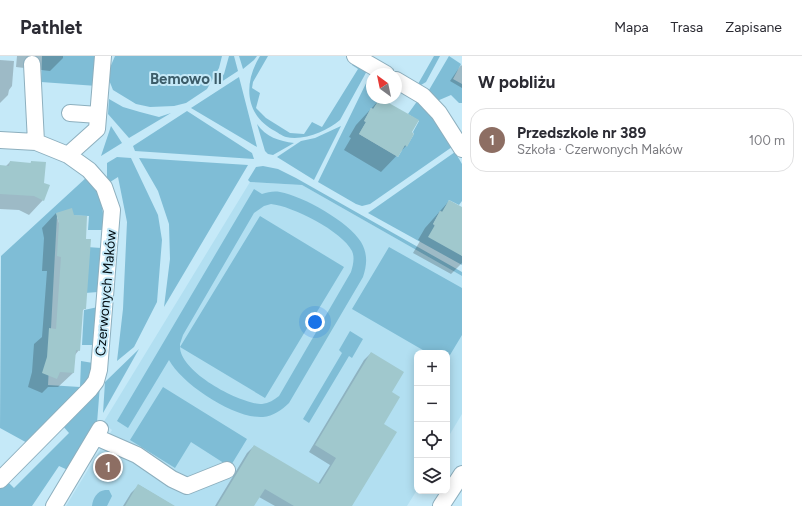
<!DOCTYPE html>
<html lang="pl">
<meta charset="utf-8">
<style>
:root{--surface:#fff;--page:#f2f2f3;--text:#2b2b33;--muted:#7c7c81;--line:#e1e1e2;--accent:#556202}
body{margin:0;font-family:Figtree,sans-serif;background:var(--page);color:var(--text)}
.controls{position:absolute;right:12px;bottom:12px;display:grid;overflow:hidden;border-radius:8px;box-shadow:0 2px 10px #0003}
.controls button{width:36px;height:36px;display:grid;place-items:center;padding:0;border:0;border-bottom:1px solid var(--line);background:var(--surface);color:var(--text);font:20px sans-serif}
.compass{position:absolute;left:366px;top:12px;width:36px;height:36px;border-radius:50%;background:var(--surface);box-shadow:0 2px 10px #0003;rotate:327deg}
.you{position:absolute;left:315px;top:266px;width:14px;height:14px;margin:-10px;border:3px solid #fff;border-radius:50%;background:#1a73e8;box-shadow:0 0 0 6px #1a73e833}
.badge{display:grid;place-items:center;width:26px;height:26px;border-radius:50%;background:var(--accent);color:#fff;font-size:13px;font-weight:700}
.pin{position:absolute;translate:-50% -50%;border:2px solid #fff;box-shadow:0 1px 4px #0006}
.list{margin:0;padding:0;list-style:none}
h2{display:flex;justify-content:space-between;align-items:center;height:52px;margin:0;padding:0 16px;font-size:17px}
h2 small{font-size:13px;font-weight:400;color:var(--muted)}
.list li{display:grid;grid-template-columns:26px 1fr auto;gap:12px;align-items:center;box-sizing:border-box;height:64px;margin:0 8px 8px;padding:0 8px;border:1px solid var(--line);border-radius:16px}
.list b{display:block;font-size:15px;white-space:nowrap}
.list p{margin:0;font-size:13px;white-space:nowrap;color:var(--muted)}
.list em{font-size:13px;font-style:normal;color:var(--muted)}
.icon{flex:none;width:22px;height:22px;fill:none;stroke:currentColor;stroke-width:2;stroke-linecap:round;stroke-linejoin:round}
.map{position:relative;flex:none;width:462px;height:450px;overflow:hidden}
header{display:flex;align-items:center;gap:24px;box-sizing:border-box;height:56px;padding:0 20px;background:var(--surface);border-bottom:1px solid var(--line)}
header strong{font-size:19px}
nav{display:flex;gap:22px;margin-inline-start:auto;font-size:14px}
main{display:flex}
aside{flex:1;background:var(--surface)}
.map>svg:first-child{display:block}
.built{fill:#b2dff1}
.green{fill:#7fbdd6;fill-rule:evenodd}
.shadow{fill:#0003}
.building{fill:#a0c8cd}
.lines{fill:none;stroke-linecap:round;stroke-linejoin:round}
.minor-casing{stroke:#8dafbe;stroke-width:18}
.minor{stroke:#fff;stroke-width:16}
.labels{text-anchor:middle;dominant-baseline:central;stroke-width:4;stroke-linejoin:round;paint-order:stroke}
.street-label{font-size:14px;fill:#030d12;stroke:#c5e9f8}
.neighbourhood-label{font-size:15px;font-weight:bold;fill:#3c5c69;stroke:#c5e9f8}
</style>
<header>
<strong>Pathlet</strong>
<nav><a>Mapa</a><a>Trasa</a><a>Zapisane</a></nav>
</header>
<main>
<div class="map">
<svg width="462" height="450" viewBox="0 0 462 450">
<rect width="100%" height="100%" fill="#c5e9f8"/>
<!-- built -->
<path class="built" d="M250 126 302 129 462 220V358L447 383V297H417V434L407 450H66L112 374 103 367Z"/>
<!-- green -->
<path class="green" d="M42 0H99L97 30 41 26Z
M115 0H222L219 12 207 33 186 47 174 50 150 51 136 48 113 34 109 24V14Z
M229 0H234L238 15 215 30 224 18Z
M239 0H257L254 4 243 13Z
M260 0H268L253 26 252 32 260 37 256 52 266 62 290 77 304 78 312 66 322 71 358 13 352 9 355 6 368 13 340 64C327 75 304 85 286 81 282 80 277 76 273 74 244 57 244 26 260 0Z
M434 0H440L426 26 421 29 418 28Z
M449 0 461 8 453 23 462 28V47H459L451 39 437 45 429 34Z
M372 15V42H380L374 53 371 52 364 65 366 66 359 78 398 101 405 89 407 90 414 78 413 76 419 65 408 58 418 44 431 58 452 91 370 148 362 150 356 148 318 126Z
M239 21 257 91 191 52Z
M109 43 123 51 140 56 159 61 171 57 129 82 108 58Z
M187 55 252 97 254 103 135 95 133 90Z
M257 68C266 81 279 85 294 87L273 99 268 98 265 95Z
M111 70 122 87 101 100Z
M341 70 314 124 277 101 301 85 315 82Z
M455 96 462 108V145L459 149 449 144 443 156 440 155 433 168 462 200V209L368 157Z
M117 101 131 102 158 159 162 184 157 246 134 291 117 305 123 253 127 166 118 121 107 128V107Z
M139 102 248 109 164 251 170 203 169 168 158 135Z
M263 110 278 113 296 122 462 216V220L302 129 250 126 248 124 256 111Z
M88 120 99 136 103 157 104 174H88L89 160 57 159 48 329 80 331 81 305 93 307 87 330 31 389 0 372 1 200Z
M254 133 262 138C268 136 274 135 280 136 303 140 349 166 361 186 368 198 367 209 363 221L289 347C282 354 273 360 263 361 234 363 182 328 169 304L128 372 117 365ZM271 148C292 150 342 175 352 195 355 202 353 209 351 216L279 340C274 344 269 347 262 348 240 348 180 316 180 291L265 342 344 211 260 160 180 291V288L183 279 254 157 264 150Z
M87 191 101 192 98 236 85 237Z
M389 191 462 232V279L447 304V297H428L352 253Z
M98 251 94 289H82L84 254Z
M350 275 363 283 352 302 349 300 309 367 303 363 342 297 339 294Z
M139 293 103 357 105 326Z
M100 329 97 367 70 415 59 410 32 450H0V431L7 425 14 432 69 377 62 369Z
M163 331 247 383 230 411 191 386 175 412 130 384Z
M105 434H109L112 440 107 450H92C93 442 97 435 105 434Z"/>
<!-- shadow -->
<path class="shadow" d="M17 0H63V2L50 15 16 11Z
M0 4 14 5 12 30 9 34 8 39 0 47Z
M461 9 462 10V32L450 25Z
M380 43 413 78 406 90 381 116 344 94 351 82 349 81 356 69Z
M10 106 30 108 31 106 43 144 29 159 19 154 0 153V111H5Z
M449 145 462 152V207L451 218 413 197 420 185 418 184 425 172Z
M56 157 85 252 82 255 79 294 75 299 73 317 58 331H48L42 337 28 331 32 316 34 288 42 281 47 215H42L44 182 42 172Z
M371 297 391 337 382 368 351 450H275L259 441 253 450H215L247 397 254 390 318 428 330 409 309 396 364 304Z
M139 429 174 450H123L131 437Z"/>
<!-- building -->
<path class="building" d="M380 42 419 64 412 76 414 78 407 91 405 89 398 101 359 78 366 66 364 65 371 52 373 53Z
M10 105 31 107V105L46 106 44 127 50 129 44 145 34 140 0 138V109L9 110Z
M449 144 462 151V200L428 181 435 169 433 168 440 155 442 156Z
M72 152 74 159 87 160 86 183H91L86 253H83L80 295 76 294 74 317 60 316 57 323 42 317 47 301 49 272 56 273 61 201 57 200 59 167 56 157Z
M371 296 404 316 392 336 400 341 384 368 397 376 352 450H294L265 433 254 450H217L254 389 320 428 336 402 315 389Z
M138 428 175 450H125Z"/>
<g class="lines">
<!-- minor casing -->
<g class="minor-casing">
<path id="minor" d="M355 0 386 18
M32 8 36 86
M396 24 423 40 439 57 462 93
M70 57 98 59
M0 84 36 86 68 99 89 114 104 131 112 154 99 314 96 325 90 333 0 424
M68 99 97 73 103 0
M96 381 137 399 172 423 187 430 227 414
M54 450 100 373
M441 450 462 418"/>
</g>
<!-- minor -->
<use href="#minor" class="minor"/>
</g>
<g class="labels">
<!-- street labels -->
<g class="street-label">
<text transform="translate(106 237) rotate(-85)">Czerwonych Maków</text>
</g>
<!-- neighbourhood labels -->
<g class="neighbourhood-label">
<text x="186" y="23">Bemowo II</text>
</g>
</g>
</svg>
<div class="controls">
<button>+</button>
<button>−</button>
<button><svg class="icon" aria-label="locate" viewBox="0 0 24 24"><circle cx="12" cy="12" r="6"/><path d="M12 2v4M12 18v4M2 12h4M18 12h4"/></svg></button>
<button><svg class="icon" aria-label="layers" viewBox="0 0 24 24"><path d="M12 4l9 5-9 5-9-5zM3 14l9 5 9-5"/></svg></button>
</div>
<svg class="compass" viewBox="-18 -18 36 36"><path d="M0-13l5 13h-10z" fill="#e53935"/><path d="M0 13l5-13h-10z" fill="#7c7c81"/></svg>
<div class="you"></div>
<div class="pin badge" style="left:108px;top:411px;background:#8d6e63">1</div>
</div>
<aside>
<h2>W pobliżu<small></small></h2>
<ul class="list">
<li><span class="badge" style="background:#8d6e63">1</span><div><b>Przedszkole nr 389</b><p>Szkoła · Czerwonych Maków</p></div><em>100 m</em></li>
</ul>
</aside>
</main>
